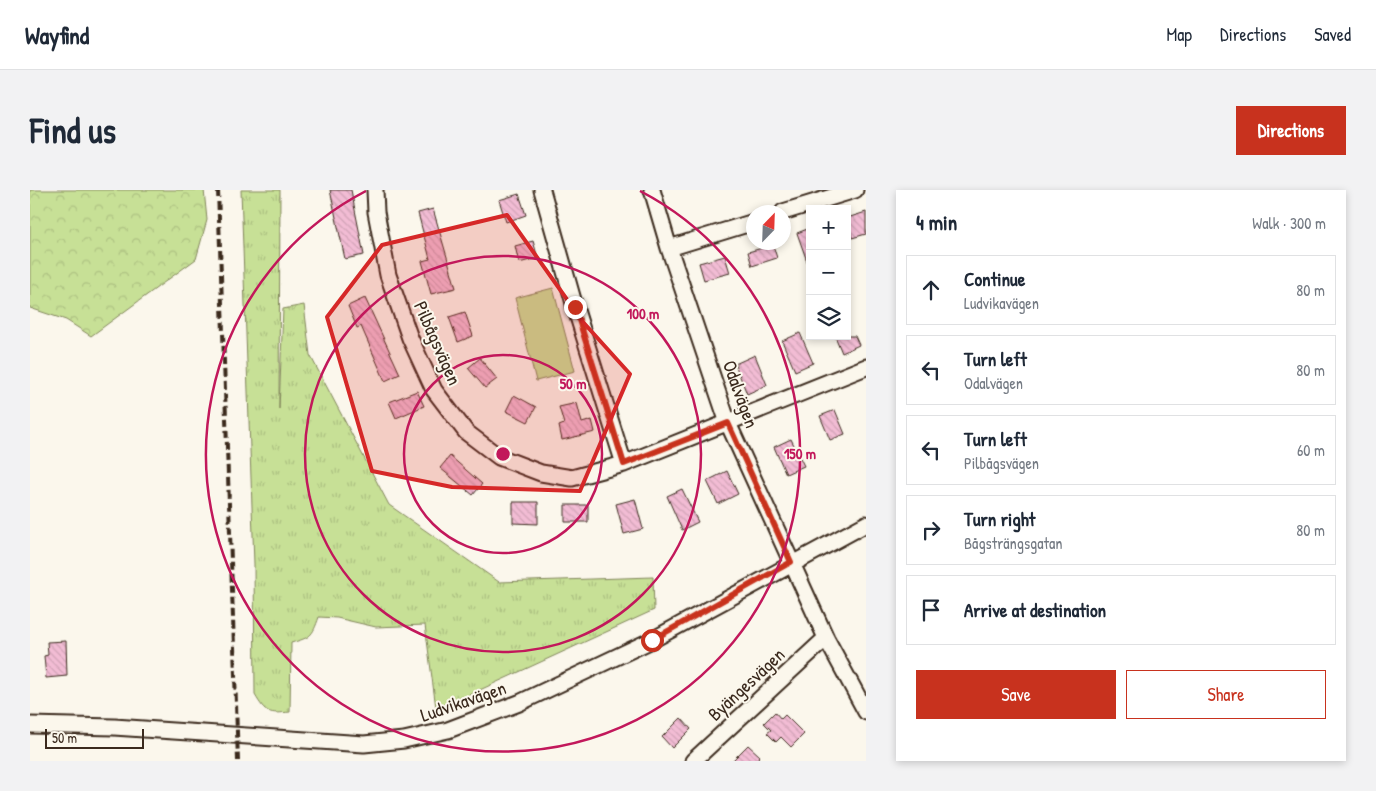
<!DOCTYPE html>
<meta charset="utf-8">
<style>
:root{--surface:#fff;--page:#f2f2f3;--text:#1f2937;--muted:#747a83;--line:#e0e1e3;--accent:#c8321e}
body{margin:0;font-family:"Patrick Hand",sans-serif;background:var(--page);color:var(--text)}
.controls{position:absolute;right:15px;top:15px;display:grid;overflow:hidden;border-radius:0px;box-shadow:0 2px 8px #0003}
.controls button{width:45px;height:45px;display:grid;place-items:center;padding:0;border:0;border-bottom:1px solid var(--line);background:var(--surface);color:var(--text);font:25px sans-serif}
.compass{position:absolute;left:716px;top:15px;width:45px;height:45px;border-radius:50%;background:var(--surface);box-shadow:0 2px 8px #0003;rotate:23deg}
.scale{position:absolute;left:15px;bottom:12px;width:99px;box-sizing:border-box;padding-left:5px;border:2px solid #3b2a1e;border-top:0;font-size:14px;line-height:18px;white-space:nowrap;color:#3b2a1e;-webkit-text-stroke:4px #fbf7ec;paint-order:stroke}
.stop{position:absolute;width:15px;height:15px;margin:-11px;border:4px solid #c8321e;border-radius:50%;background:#fff}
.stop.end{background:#c8321e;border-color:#fff;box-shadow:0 1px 5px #0008}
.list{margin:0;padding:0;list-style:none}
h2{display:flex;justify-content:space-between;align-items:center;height:65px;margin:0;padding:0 20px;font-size:21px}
h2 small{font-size:16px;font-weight:400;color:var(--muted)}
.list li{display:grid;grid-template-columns:32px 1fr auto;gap:15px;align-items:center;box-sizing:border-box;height:70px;margin:0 10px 10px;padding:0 10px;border:1px solid var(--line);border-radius:0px}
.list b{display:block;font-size:19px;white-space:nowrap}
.list p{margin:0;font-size:16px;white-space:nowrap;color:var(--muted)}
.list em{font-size:16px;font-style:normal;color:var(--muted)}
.actions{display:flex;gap:10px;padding:15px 20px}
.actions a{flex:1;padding:11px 0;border:1px solid var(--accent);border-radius:0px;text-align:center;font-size:18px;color:var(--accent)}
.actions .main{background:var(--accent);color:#fff}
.icon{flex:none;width:28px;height:28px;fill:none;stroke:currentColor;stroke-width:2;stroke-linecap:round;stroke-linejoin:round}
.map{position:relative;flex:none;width:836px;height:571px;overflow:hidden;border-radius:0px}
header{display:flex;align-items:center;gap:30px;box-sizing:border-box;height:70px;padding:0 25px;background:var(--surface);border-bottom:1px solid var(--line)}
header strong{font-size:24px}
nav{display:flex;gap:28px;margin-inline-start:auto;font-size:18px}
.intro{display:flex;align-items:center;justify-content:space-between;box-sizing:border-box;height:120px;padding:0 30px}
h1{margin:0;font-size:35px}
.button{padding:12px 22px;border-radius:0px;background:var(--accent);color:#fff;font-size:18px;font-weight:700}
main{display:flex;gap:30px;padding:0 30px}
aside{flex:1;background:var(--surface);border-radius:0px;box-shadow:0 2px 8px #0003}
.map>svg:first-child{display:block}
.grass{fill:url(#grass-tufts);stroke:#81855a}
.forest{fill:url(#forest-crowns);stroke:#81855a}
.park{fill:#c7e096;stroke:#81855a}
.building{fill:url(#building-back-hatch);stroke:#3b2a1e}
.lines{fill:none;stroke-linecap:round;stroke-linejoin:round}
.minor-casing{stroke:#3b2a1e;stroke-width:19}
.minor{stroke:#fbf7ec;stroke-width:15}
.rail{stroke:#3b2a1e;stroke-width:4;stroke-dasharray:8 4;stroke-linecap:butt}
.route{stroke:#c8321e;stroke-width:6}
.marked{fill:#d62828;fill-opacity:0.2;stroke:#d62828;stroke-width:4;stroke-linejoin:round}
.ring{fill:none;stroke:#c2185b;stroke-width:2.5}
.labels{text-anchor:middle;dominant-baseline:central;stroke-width:4;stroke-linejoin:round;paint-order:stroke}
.street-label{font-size:19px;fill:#3b2a1e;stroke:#fbf7ec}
.centre{fill:#c2185b;stroke:#fbf7ec;stroke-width:2.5}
.ring-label{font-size:15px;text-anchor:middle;font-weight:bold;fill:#c2185b;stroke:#fbf7ec;stroke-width:4;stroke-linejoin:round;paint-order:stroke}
</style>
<header>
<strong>Wayfind</strong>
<nav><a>Map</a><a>Directions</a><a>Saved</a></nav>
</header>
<div class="intro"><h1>Find us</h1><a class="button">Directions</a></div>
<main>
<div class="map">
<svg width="836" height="571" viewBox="0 0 836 571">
<defs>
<pattern id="grass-tufts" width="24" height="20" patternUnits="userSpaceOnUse" patternTransform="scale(1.25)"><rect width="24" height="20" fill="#c7e096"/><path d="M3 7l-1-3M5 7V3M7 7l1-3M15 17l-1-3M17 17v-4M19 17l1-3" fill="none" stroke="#acc081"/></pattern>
<pattern id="forest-crowns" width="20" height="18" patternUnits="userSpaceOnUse" patternTransform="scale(1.25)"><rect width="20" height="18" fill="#c7e096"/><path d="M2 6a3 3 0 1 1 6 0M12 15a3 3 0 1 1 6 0" fill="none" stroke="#acc081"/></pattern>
<pattern id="building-back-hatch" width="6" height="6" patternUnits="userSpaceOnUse" patternTransform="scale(1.25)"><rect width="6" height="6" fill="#f2bcd4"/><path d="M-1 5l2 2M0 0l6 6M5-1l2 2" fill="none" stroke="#d0a2b6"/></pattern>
</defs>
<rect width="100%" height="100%" fill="#fbf7ec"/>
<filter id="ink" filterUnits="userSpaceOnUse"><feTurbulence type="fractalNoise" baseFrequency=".02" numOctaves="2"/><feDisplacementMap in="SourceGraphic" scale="10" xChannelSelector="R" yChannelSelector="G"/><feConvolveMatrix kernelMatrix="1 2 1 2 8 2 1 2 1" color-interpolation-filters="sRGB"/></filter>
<g filter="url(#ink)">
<!-- grass -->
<path class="grass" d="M211 0H250L249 219 253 119 274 115 280 165 359 315 469 392 623 387 624 420 428 510 406 518 395 435 346 437 307 428 289 427C282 447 281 447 261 453L260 522C239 524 236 524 225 505L224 374Z"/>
<!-- forest -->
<path class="forest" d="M0 0H174L177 30 166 69 61 146 36 130 0 118Z"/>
<!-- park -->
<path class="park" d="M523 98 545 181 506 191 485 108Z"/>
<!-- building -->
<path class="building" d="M300 0H321L334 65 315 69Z
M489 4 496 25 476 32 469 10Z
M403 19 426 98 401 104 392 71 400 69 388 23Z
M836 22V44L822 48 817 28Z
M780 38V74H778L767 43Z
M503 51 508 68 489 73 485 56Z
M743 55 747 68 722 76 718 62Z
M695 66 700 83 674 90 669 73Z
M335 108 370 184 355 191 331 136 327 138 318 116Z
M435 122 443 146 428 152 419 127Z
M770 143 783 173 765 181 752 151Z
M805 146H825L829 155 812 163Z
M725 165 737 195 717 204 705 174Z
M450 168 467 189 455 198 438 178Z
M387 201 394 216 366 228 359 212Z
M484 205 506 217 498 232 476 221Z
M547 213 552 233 562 230 565 242 532 250 529 236 534 234 529 217Z
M805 220 815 244 800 250 790 226Z
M761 249 774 276 756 284 744 257Z
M420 266 452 294 443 305 410 278Z
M697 281 708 304 688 314 677 291Z
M652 299 668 332 652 340 637 306Z
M605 309 613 339 594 344 586 314Z
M483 312H508V334L483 333Z
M535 315H558V332H535Z
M36 451 37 486 16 488 14 466 18 465 17 452Z
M745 522 751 529 755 525 774 544 761 557 751 547 746 552 737 543 741 540 734 533Z
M651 528 661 539 642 558 632 547Z
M718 555 730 566 725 571H702Z"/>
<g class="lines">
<!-- minor casing -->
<g class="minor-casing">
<path id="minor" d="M345 0 346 22 358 85 380 148 404 200 436 242 469 267 511 283 542 288 594 274 836 177
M512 0 545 117 594 274
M622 0 639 58 698 233 796 448 836 522
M753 22 825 0
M639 58 724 32
M0 535 84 537 334 554 374 550 418 540 489 513 622 450 836 334
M663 571 796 448"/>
</g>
<!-- minor -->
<use href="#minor" class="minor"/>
<!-- rail -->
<path class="rail" d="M188 0 208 571"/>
</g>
</g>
<g class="lines" filter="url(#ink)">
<!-- route -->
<path class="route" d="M545 117 594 274 698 233 761 372 622 450"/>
</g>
<!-- marked area -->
<path class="marked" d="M477 25 553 132 600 184 550 301 422 297 342 281 297 127 352 55Z"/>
<!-- distance rings -->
<g class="ring">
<circle cx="473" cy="264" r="99"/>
<circle cx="473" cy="264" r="198"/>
<path d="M610 1A297 297 0 1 1 336 1"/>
</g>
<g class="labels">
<!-- street labels -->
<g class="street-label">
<text transform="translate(408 153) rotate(66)">Pilbågsvägen</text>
<text transform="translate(711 204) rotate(70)">Odalvägen</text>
<text transform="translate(716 494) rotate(-43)">Byängesvägen</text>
<text transform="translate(433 511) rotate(-19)">Ludvikavägen</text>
</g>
</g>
<circle cx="473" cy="264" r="8" class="centre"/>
<g class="ring-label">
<text x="613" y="129">100 m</text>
<text x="543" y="199">50 m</text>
<text x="770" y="269">150 m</text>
</g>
</svg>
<div class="controls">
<button>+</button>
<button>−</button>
<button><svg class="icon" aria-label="layers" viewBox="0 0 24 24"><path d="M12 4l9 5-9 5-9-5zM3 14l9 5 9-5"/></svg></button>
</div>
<svg class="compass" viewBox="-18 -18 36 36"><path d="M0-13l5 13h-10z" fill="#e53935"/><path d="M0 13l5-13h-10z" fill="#747a83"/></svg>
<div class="scale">50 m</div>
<div class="stop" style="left:622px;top:450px"></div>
<div class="stop end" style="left:545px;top:117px"></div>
</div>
<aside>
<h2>4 min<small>Walk · 300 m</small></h2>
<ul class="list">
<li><svg class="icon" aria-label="ahead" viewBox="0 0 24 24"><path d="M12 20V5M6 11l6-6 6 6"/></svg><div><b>Continue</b><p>Ludvikavägen</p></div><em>80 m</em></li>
<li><svg class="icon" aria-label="left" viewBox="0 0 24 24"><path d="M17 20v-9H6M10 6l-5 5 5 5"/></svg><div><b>Turn left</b><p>Odalvägen</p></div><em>80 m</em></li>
<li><svg class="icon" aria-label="left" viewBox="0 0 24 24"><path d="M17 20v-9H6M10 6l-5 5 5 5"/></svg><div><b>Turn left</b><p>Pilbågsvägen</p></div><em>60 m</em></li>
<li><svg class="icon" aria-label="right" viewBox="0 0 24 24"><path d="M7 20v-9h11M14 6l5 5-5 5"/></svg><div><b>Turn right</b><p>Bågsträngsgatan</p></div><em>80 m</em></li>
<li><svg class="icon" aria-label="arrive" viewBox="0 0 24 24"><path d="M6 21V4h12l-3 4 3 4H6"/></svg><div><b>Arrive at destination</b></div></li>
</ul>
<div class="actions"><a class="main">Save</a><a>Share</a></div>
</aside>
</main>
